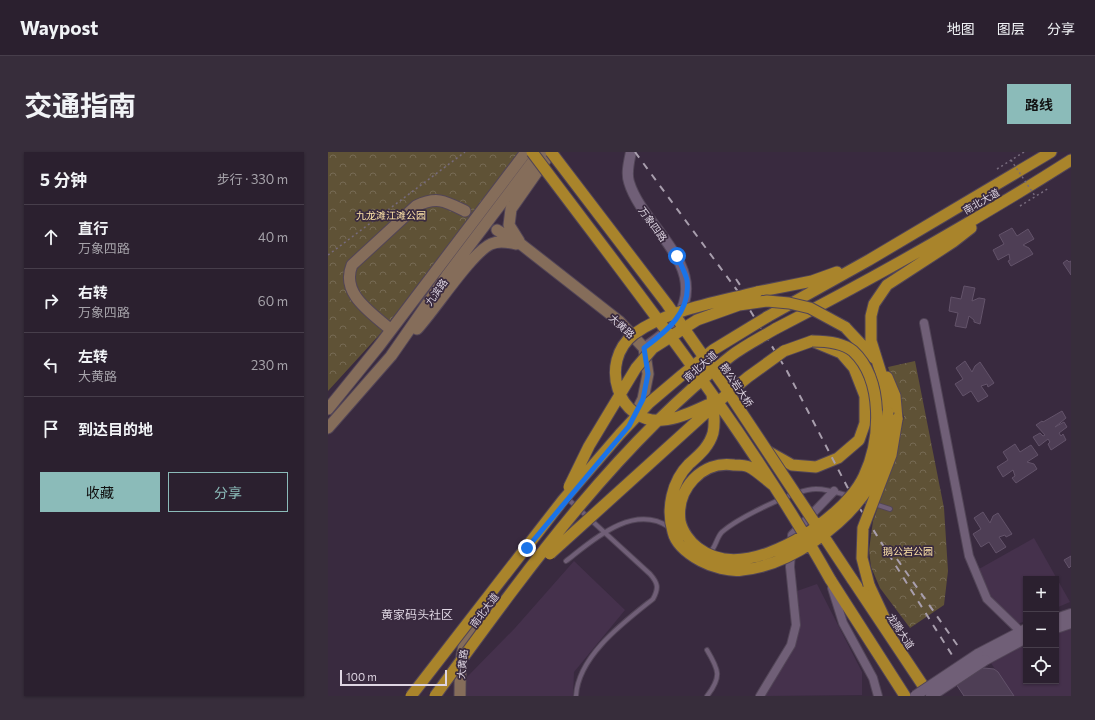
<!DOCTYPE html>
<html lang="zh">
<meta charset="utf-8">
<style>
:root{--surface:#2b202f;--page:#372d3b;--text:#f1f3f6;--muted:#a6a3aa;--line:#473e4b;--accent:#8bbbb9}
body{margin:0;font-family:Commissioner,"Noto Sans SC",sans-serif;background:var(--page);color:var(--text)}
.controls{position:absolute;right:12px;bottom:12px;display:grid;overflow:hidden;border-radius:0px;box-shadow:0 1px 3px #0004}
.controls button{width:36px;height:36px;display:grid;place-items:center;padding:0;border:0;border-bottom:1px solid var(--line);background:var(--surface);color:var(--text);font:20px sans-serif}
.scale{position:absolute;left:12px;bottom:10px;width:107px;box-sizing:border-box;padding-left:4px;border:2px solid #dfd6e3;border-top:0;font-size:11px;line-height:14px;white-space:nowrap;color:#dfd6e3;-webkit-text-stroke:3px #392a3f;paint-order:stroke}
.stop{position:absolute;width:12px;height:12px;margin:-9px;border:3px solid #1a73e8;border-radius:50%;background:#fff}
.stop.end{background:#1a73e8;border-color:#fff;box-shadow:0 1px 4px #0008}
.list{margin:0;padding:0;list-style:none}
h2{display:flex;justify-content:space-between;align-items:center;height:52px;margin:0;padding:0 16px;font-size:17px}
h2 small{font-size:13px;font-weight:400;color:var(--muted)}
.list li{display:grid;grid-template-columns:26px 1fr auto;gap:12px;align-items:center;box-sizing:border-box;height:64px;padding:0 16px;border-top:1px solid var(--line)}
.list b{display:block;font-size:15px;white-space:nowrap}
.list p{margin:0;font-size:13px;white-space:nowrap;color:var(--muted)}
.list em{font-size:13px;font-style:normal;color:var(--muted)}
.actions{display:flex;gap:8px;padding:12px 16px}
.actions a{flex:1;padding:9px 0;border:1px solid var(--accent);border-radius:0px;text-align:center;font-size:14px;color:var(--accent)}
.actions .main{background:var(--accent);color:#111}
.icon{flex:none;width:22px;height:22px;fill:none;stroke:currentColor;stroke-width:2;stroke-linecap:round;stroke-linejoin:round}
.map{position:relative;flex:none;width:743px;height:544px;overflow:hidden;border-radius:0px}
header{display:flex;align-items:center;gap:24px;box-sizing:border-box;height:56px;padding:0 20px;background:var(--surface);border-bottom:1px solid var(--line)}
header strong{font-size:19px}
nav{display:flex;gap:22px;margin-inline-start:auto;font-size:14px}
.intro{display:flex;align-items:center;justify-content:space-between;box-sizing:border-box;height:96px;padding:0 24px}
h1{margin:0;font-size:28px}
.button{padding:10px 18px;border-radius:0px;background:var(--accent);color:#111;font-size:14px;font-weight:700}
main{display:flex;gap:24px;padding:0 24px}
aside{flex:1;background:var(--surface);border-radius:0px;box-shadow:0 1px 3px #0004}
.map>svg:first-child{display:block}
.built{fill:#45314c}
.park{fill:url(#park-crowns)}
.building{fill:#4e3e55;stroke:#63536a}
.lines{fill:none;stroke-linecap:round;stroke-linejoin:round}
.service-casing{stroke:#524557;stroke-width:6}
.minor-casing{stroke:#524557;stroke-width:10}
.tertiary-casing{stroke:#524557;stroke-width:12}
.secondary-casing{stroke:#524557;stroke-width:13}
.trunk-casing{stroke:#524557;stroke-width:13}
.path{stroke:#776b7d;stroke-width:1.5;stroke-dasharray:2 3;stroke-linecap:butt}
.service{stroke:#705f77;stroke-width:4}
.minor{stroke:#705f77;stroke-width:8}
.tertiary{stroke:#705f77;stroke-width:10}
.secondary{stroke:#856d5a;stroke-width:11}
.trunk{stroke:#a9842b;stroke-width:11}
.rail{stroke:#a89ead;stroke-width:2;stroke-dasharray:7 7;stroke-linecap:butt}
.tertiary-bridge-casing{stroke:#524557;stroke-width:12;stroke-linecap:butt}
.trunk-bridge-casing{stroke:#524557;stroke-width:13;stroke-linecap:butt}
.path-bridge{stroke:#776b7d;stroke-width:1.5;stroke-dasharray:2 3;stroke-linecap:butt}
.tertiary-bridge{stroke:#705f77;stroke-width:10}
.trunk-bridge{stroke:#a9842b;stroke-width:11}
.route{stroke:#1a73e8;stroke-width:5}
.labels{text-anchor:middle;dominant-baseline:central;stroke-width:3.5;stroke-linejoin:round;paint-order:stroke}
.street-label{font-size:10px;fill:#dfd6e3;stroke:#392a3f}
.park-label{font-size:10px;fill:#fce1a7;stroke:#392a3f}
.quarter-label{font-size:12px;fill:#dfd6e3;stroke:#392a3f}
</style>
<header>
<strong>Waypost</strong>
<nav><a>地图</a><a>图层</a><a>分享</a></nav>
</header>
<div class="intro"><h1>交通指南</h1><a class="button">路线</a></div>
<main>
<aside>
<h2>5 分钟<small>步行 · 330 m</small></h2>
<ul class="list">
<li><svg class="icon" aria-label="ahead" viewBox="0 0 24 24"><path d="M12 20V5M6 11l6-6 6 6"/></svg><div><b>直行</b><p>万象四路</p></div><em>40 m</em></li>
<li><svg class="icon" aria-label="right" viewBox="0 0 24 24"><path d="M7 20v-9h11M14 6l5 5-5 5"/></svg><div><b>右转</b><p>万象四路</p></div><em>60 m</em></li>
<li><svg class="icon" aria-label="left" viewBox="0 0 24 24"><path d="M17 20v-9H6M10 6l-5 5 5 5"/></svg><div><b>左转</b><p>大黄路</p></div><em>230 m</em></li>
<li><svg class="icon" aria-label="arrive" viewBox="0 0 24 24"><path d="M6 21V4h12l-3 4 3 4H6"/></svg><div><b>到达目的地</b></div></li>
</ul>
<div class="actions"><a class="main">收藏</a><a>分享</a></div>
</aside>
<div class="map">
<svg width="743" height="544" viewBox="0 0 743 544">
<defs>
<pattern id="park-crowns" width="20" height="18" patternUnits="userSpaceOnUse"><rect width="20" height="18" fill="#5f5236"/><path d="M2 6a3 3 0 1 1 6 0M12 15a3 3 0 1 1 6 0" fill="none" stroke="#766a53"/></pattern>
</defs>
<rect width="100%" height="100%" fill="#392a3f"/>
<!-- built -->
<path class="built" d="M706 386 742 450 728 456V427H698V469L689 472 663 444 651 417Z
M246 409 297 458 246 520 245 544H139V525L187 476Z
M489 432 534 520V543L437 544 466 495 471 473 469 439Z
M743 476V544H684L663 511 698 491V529H728V481Z"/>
<!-- park -->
<path class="park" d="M0 0H191L53 181 0 239Z
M587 209 616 356 620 419 616 453 582 476 552 436 543 415 541 398 545 369 567 306 576 265 560 215Z"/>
<!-- building -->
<path class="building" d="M684 76 689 84 700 77 706 87 695 93 701 96 705 102 683 114 680 109 682 108 681 102 670 108 665 98 676 92 671 83Z
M739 108 741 110 743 109V123L735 111Z
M636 134 647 136 644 149 651 146 657 147 652 172 646 170V168L641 164 638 176 627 174 630 161 621 159 623 145 633 147Z
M637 209 644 220 647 214 652 210 666 231 660 235 659 232 653 234 660 244 650 250 643 239 635 244 627 232 635 227 628 216Z
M734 259 738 266 727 275 736 270 739 275 731 281 733 284 735 282 738 288 723 298 720 292 722 290 720 287 711 294 705 285 712 281 715 284 717 283 708 273 714 269 715 270Z
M687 292 692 300 703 293 710 303 699 310 706 312 709 317 688 331 684 326 687 324 685 318 675 325 669 315 680 308 675 300Z
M655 360 662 371 665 364 670 361 684 382 678 385 677 383 671 385 678 395 668 401 661 390 653 395 645 382 653 377 646 366Z
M743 404V414L741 416 736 408Z
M656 516 666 517 670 520 686 544H636L628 532 650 517Z"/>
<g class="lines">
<!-- service casing -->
<g class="service-casing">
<path id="service" d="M240 347 322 422C330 431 331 436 325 447 296 470 250 504 248 544
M534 348 562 357
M381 401C388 396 388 386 394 380 410 366 468 337 488 337 500 337 511 341 521 344
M238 409C265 388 305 351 341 375
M379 498C391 518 394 525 379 544"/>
</g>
<!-- minor casing -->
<g class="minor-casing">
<path id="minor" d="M596 171 641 404 659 447 692 479
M504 436 515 471 545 526 550 544
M432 544 463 493 468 473 462 415 464 383 506 339"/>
</g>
<!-- tertiary casing -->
<g class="tertiary-casing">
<path id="tertiary" d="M303 0C301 10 298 21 301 30 313 71 370 106 356 151 353 162 347 172 338 179 332 185 324 190 316 196
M728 467 743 462
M728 476 743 471
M650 502 698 477
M657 508 698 486"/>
</g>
<!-- secondary casing -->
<g class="secondary-casing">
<path id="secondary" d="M169 78 194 93 291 169 316 196 320 222 315 247 306 265
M191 89 181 73 183 57 223 0
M89 177C106 159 144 100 163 92 171 88 180 90 188 92
M63 178C44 161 12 142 24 113L88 54C109 44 117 49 137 59
M0 257 51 194 198 0
M0 276 63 204 120 122 212 0
M132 544C132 517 132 487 149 464"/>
</g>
<!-- trunk casing -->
<g class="trunk-casing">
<path id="trunk" d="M429 140 484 129 509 120
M439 165 541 108 723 0
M517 175 546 206
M447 177C548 125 647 69 743 8
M559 225 567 244 569 267
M560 260 557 234 543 189V164L546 152 559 133 625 90 643 76
M441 300 464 313 488 315 510 306 531 288 537 271V244L526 216 513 201 484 189 456 199
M502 427 577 544
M524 427 602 544
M541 433 556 465"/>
</g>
<!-- path -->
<path class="path" d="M669 17 696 0
M692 54 721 36
M0 103 137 0"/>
<!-- service -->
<use href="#service" class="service"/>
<!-- minor -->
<use href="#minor" class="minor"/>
<!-- tertiary -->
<use href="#tertiary" class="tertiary"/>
<!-- secondary -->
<use href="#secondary" class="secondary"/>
<!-- trunk -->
<use href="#trunk" class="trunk"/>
<!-- rail -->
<path class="rail" d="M307 0 414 145 459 219 524 344 624 503
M408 127 430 160
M569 407 632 497"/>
<!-- tertiary-bridge casing -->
<g class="tertiary-bridge-casing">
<path id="tertiary-bridge" d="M587 544 650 502
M603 544 657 508"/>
</g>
<!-- trunk-bridge casing -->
<g class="trunk-bridge-casing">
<path id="trunk-bridge" d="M204 0C308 139 417 275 502 427
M223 0 339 152 394 231 524 427
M384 242C385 256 388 268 385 281 381 295 371 303 361 312 344 329 338 357 345 380 348 393 362 403 373 409 384 415 402 420 414 418 461 414 518 373 542 333 554 311 558 285 560 260
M384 251C369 257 352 267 335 268 290 273 270 210 306 182 339 158 390 150 429 140
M445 333C437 327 429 319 421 315 417 313 410 313 406 313 374 308 348 337 352 369 354 379 362 390 370 396 410 427 474 389 506 361 517 352 530 337 536 324 553 288 556 228 525 199 514 190 497 189 484 189
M241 335 261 294 308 216 325 196 369 168 411 153 439 149 461 151 482 156 517 175
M222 402 391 249 420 225 456 199
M541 433 534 406 535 376 563 303 569 267
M83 544 235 348 292 282 321 251 354 223 385 198 439 165
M107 544C194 425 285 296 403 204 416 194 432 186 447 177"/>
</g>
<!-- path-bridge -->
<path class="path-bridge" d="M683 8 707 44"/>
<!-- tertiary-bridge -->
<use href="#tertiary-bridge" class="tertiary-bridge"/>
<!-- trunk-bridge -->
<use href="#trunk-bridge" class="trunk-bridge"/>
</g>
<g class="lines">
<!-- route -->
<path class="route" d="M199 396 301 274 315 247 320 222 316 196C339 179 363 160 359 128 357 120 352 111 349 104"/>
</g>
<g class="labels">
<!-- street labels -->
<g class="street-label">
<text transform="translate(653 49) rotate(-30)">南北大道</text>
<text transform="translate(325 72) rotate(54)">万象四路</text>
<text transform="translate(108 140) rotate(-55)">九滨路</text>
<text transform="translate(294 174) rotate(43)">大黄路</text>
<text transform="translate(372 214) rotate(-41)">南北大道</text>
<text transform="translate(409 233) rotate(56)">鹅公岩大桥</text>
<text transform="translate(156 458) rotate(-53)">南北大道</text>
<text transform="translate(573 479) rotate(57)">龙腾大道</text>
<text transform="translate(134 512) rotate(-84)">大黄路</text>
</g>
<!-- park labels -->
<g class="park-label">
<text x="63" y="63">九龙滩江滩公园</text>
<text x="580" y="399">鹅公岩公园</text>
</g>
<!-- quarter labels -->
<g class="quarter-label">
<text x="89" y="462">黄家码头社区</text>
</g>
</g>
</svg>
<div class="controls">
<button>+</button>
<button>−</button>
<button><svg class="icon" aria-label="locate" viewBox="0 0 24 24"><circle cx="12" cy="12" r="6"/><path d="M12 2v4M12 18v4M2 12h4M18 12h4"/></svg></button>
</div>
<div class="scale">100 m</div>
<div class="stop" style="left:349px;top:104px"></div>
<div class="stop end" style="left:199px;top:396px"></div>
</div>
</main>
